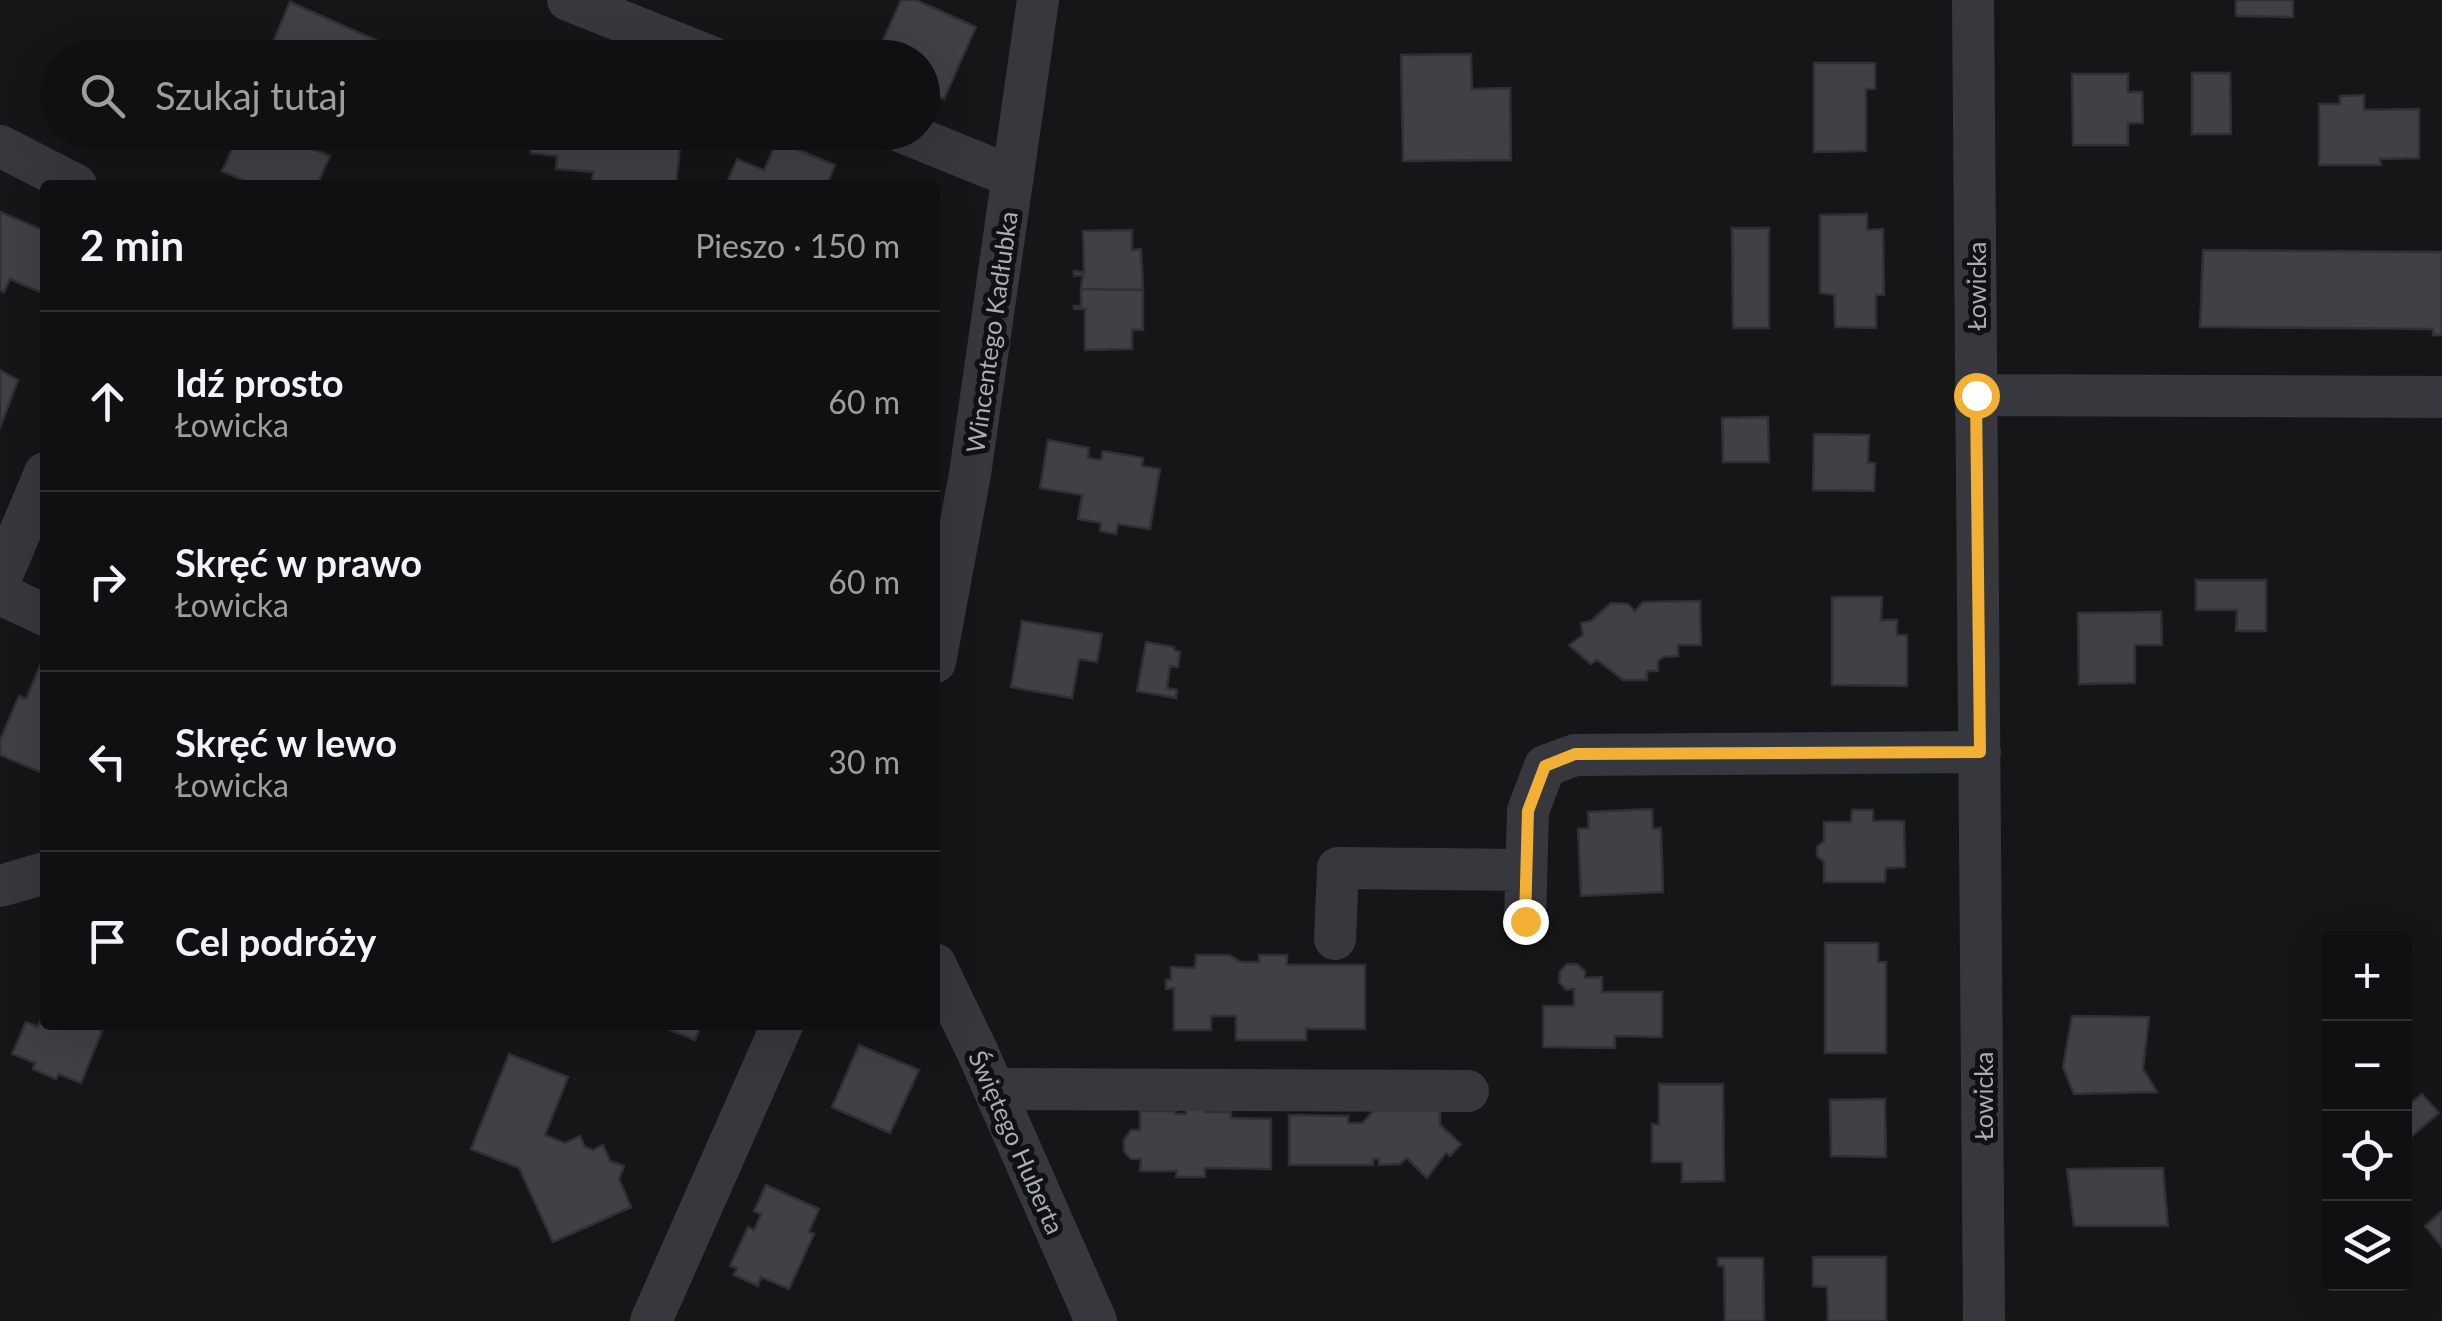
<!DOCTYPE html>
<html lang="pl">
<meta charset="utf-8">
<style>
:root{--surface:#101012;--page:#19191b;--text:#f1f3f6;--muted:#9c9d9f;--line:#303032}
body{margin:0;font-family:Lato,sans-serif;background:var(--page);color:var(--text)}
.controls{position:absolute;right:30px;bottom:30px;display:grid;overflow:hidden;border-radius:10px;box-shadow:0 10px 40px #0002}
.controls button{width:90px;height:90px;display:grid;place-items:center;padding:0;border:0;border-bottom:2px solid var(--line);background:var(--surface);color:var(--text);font:50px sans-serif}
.stop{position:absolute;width:30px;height:30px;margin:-22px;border:8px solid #f2b134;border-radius:50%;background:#fff}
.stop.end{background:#f2b134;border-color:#fff;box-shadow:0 2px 10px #0008}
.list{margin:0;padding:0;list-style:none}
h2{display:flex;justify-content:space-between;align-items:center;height:130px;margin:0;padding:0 40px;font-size:42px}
h2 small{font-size:32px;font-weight:400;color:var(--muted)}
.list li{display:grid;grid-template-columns:65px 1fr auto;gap:30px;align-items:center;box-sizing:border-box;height:180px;padding:0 40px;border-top:2px solid var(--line)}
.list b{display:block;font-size:38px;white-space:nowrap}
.list p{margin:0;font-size:32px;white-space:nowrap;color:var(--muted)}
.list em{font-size:32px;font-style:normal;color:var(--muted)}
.icon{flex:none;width:55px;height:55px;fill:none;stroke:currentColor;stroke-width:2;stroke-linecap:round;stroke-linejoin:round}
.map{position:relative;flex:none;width:2442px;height:1321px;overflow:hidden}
.search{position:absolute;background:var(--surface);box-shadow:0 10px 40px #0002;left:40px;top:40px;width:900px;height:110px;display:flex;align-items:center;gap:25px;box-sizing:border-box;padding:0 35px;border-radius:55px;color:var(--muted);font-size:38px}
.panel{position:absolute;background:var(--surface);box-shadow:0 10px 40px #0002;left:40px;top:180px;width:900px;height:850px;border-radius:10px}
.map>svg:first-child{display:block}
.building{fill:#404145;stroke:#303034;stroke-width:2.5}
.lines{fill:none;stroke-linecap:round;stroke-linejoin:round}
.minor{stroke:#37383d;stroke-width:42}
.route{stroke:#f2b134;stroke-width:12}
.labels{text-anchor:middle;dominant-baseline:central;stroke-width:10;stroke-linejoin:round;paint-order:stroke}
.street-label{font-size:25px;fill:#a8adb8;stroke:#111113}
</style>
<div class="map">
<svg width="2442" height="1321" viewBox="0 0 2442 1321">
<rect width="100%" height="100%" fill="#161618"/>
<!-- building -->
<path class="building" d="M901 0H916L976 27 944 99 922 89V58H875Z
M2236 0H2293V17L2236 16Z
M290 2 380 42 374 58H277L268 54Z
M1471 54 1472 89 1510 88 1511 160 1403 161 1401 55Z
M1814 63H1875V89H1866V151L1814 152Z
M2192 73H2230L2231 134H2192Z
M2072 74H2128V92H2142L2143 123H2128V145H2073Z
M2364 95V110L2419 109V158L2380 159 2381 165H2319V104H2340V96Z
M240 132H269L330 156 317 185H254L222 171Z
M528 132 644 135V143L680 147 676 185 592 182 593 172 556 169 557 156 531 153Z
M777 141 835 165 827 185H726L737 159 764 170Z
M0 212 45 231V294L10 279 4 292 0 290Z
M1867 214V230L1883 229 1884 295H1876V328L1835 327 1834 295 1820 293V215Z
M1732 228H1769V328H1733Z
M1132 230V250L1141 249 1143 290 1081 289 1083 275 1074 276V271L1084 272 1083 231Z
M2203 250 2442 252V335H2433V329L2200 327Z
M1081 289 1143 290V330H1132V349L1085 350V309H1074V306H1081Z
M0 370 18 380 0 428Z
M1768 417 1769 462H1723L1722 418Z
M1814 434 1869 435 1868 463H1875L1874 491 1813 490Z
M1048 440 1089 448 1088 458 1101 460 1103 451 1143 458 1142 466 1160 469 1150 529 1118 524 1116 534 1100 531 1101 523 1078 519 1082 495 1040 488Z
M2196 580H2266V631H2236L2237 610H2196Z
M1832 597H1882L1881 620H1897V635H1907V686L1832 685Z
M1700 601 1701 645H1678V656L1663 657 1658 661V671H1647V680H1623L1597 660 1591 664 1569 645 1583 635 1581 623 1591 621 1611 603 1628 604 1635 611 1643 602Z
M2161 612 2162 645H2135V683L2079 684 2078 613Z
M1022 621 1102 634 1097 662 1079 659 1072 698 1011 687Z
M1146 642 1174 647V650L1180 652 1178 667 1170 666 1167 688 1177 690 1176 698 1137 691Z
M43 659 45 660V774L0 755V740L19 696 26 699Z
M1652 809 1653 829 1661 828 1663 892 1581 896 1578 829 1589 828 1588 812Z
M1852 810H1873V821H1904L1905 867 1886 868 1885 882H1824V862L1817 856V847L1824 841V822H1851Z
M1825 943H1878V962H1886V1053H1825Z
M1196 955H1229L1241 962H1259V955H1287V965H1365V1029H1306V1040H1236V1016H1211V1030H1174V988L1166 989V980H1171V967L1195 968Z
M1567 964H1577L1585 971V978L1602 977V992H1662V1037L1615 1036V1048L1543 1047V1006H1574V989L1566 990 1559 982 1560 971Z
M45 1010V1025H93L102 1031 81 1083 59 1074 56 1079 33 1069 35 1063 12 1054 26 1022 38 1027Z
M2072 1016 2149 1017 2143 1069 2157 1092 2074 1094 2063 1067Z
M658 1025H701L695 1040Z
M859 1045 919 1070 890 1133 832 1107Z
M509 1054 568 1077 545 1135 565 1143 580 1136 585 1147 593 1150 603 1145 610 1161 624 1166 619 1179 631 1207 553 1242 519 1168 471 1149Z
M1659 1084H1723L1724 1181 1682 1182V1162H1652V1124L1659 1125Z
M2422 1094 2439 1113 2404 1143V1108Z
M1885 1099 1886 1157 1831 1156 1830 1100Z
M1440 1102V1125L1461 1144 1450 1156 1446 1153 1427 1178 1407 1158 1400 1164 1379 1165V1159H1373V1165H1289V1115L1348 1116V1123H1362L1380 1104Z
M1205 1105V1112H1231V1118L1271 1119V1169L1205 1168V1177H1176L1177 1171H1140L1141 1159H1131L1124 1151V1140L1131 1130H1140V1111H1176L1175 1114H1186V1109Z
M2163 1168 2168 1226H2074L2067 1169Z
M766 1185 819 1209 809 1232 814 1234 789 1289 761 1277 758 1286 734 1275 737 1268 730 1266 748 1227 754 1230 761 1214 754 1211Z
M2442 1211V1247L2425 1226Z
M1813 1257H1886V1321H1828L1827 1287 1813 1286Z
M1718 1258H1763L1764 1321H1725L1724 1266H1718Z"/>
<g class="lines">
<!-- minor -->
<path class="minor" d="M568 0 714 58
M1973 0 1984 1321
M902 132 1013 177
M0 146 76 185
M1977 395 2442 397
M0 580 45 473
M0 594 45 615
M935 662 970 474 1038 0
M0 886 45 873
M1525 921 1528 811 1545 766 1575 755 1980 752
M1335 939 1338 868 1526 870
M935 964 978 1053 1096 1321
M994 1089 1468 1091
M651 1321 782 1025"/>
</g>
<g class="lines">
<!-- route -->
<path class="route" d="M1525 921 1528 811 1545 766 1575 754 1980 752 1976 395"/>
</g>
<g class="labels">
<!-- street labels -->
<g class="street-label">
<text transform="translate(1976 286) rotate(-90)">Łowicka</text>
<text transform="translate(991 332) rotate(-82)">Wincentego Kadłubka</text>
<text transform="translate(1983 1096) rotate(-90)">Łowicka</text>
<text transform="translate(1017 1142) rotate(66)">Świętego Huberta</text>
</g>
</g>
</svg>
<div class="controls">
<button>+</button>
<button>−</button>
<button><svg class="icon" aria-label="locate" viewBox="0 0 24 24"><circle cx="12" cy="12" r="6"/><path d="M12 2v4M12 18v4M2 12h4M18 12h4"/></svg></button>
<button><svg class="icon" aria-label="layers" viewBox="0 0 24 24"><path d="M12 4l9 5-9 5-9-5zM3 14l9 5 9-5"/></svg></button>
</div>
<div class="stop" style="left:1976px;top:395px"></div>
<div class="stop end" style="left:1525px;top:921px"></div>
<div class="search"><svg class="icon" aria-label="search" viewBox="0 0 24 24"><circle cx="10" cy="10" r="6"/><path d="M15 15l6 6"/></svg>Szukaj tutaj</div>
<section class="panel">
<h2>2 min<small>Pieszo · 150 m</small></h2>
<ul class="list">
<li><svg class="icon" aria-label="ahead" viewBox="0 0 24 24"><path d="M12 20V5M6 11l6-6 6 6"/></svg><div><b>Idź prosto</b><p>Łowicka</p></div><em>60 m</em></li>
<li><svg class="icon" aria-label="right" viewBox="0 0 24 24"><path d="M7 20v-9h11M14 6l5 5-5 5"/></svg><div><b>Skręć w prawo</b><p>Łowicka</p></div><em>60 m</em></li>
<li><svg class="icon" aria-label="left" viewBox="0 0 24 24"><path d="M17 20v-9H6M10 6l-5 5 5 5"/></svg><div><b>Skręć w lewo</b><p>Łowicka</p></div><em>30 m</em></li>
<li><svg class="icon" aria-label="arrive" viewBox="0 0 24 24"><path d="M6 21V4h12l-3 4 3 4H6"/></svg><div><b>Cel podróży</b></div></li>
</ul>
</section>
</div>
